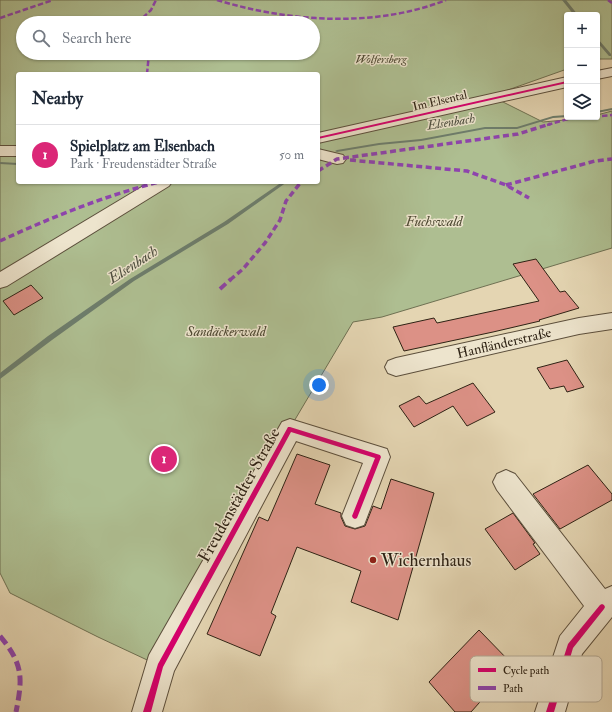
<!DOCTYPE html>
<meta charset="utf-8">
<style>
:root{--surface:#fff;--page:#f6f6f7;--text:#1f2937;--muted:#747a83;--line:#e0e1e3;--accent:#db2777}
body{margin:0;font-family:"IM FELL Double Pica",serif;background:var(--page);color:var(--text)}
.controls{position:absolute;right:12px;top:12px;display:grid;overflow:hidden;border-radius:4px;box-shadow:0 1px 3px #0004}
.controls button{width:36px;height:36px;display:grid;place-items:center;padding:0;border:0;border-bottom:1px solid var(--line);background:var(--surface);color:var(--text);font:20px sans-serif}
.you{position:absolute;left:319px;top:385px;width:14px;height:14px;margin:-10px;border:3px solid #fff;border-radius:50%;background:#1a73e8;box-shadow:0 0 0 6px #1a73e833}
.badge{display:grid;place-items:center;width:26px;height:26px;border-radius:50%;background:var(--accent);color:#fff;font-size:13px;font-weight:700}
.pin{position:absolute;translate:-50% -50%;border:2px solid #fff;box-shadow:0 1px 4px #0006}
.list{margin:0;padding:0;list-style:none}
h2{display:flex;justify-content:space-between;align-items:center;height:52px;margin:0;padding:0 16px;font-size:17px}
h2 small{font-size:13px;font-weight:400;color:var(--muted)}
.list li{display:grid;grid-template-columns:26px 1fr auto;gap:12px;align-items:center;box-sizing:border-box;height:60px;padding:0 16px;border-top:1px solid var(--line)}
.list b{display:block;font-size:15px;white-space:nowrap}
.list p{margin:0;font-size:13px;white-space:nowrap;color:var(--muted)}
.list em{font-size:13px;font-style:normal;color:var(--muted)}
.icon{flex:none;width:22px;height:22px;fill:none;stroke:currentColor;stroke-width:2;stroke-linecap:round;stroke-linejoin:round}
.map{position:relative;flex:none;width:612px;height:712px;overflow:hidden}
.search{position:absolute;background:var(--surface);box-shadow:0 1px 3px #0004;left:16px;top:16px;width:304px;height:44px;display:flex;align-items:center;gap:10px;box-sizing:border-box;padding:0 14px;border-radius:22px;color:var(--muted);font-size:15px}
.panel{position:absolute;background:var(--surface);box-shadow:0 1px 3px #0004;left:16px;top:72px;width:304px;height:112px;border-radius:4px}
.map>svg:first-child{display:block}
.green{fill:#aebe91;stroke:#6e7052;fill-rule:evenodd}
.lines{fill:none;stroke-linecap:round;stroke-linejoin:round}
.stream{fill:#6d7d6c;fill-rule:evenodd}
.building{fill:#dc9186;stroke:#2e2214}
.minor-casing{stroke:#5c4f3c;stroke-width:2}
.minor{fill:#ede4cd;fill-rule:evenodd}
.quiet-far3{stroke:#8e44ad;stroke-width:2.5;stroke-dasharray:5.5 2.5;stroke-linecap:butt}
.quiet-far2{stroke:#8e44ad;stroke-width:3.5;stroke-dasharray:6 3.5;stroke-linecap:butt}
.quiet-far1{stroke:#8e44ad;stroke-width:4;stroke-dasharray:8 4;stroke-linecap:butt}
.quiet{stroke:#8e44ad;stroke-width:5;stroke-dasharray:10 5;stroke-linecap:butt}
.cycleway-casing{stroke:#ede4cd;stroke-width:3}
.cycleway{fill:#d6006c;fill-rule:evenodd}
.poi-dot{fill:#8f2418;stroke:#ede4cd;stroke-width:1.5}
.labels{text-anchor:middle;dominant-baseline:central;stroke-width:3;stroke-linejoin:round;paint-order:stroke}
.far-park-label{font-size:12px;font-style:italic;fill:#4e4933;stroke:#ede4cd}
.far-street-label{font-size:12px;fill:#2e2214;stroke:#ede4cd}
.far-water-label{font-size:13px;font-style:italic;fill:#4e4f40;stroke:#ede4cd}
.park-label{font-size:14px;font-style:italic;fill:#4e4933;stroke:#ede4cd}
.street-label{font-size:14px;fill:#2e2214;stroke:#ede4cd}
.water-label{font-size:15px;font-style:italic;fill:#4e4f40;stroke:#ede4cd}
.near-street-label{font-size:17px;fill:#2e2214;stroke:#ede4cd}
.near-poi-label{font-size:17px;fill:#2e2214;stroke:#ede4cd;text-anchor:start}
.key{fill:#ede4cd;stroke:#b4aa96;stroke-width:1}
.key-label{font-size:11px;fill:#2e2214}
</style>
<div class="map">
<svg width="612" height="712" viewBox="0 0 612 712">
<rect width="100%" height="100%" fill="#e4d5b2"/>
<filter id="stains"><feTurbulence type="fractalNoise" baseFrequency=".005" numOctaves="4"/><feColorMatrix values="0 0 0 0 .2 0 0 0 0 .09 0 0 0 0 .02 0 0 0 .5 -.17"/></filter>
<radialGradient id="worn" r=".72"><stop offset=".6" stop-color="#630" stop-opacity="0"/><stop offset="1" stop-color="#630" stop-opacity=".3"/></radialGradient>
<!-- green -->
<path class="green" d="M0 0H612V59H597V15H567V69L491 96 543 122 597 117V115L612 111V248L382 317 353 322 290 428 160 666 98 637 10 593 0 573ZM23 23H313V53H23ZM18 74H318V182H18Z"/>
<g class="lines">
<!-- stream -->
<path class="stream" d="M562 0H566L578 15H574Z
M597 39H598L611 54V56H609L597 42Z
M612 108V110L597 113V111Z
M567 115V117H568L553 118 517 129H485L421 141 379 145 337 152 335 151 337 150 379 143 421 139 485 127H517L553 116Z
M0 162 18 163V165L0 164Z
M282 182H287L228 224 134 281 52 340 0 379V373L48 336 130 279 224 222Z"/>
</g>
<!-- building -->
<path class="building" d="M536 259 560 292 565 291 579 308 539 320 540 321 493 332 404 351 393 327 434 318 437 323 539 301 513 264Z
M31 285 43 298 14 315 3 301Z
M567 360 584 387 567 392 564 386 550 389 537 368Z
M473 383 495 412 467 426 453 406 414 427 399 406 419 396 426 404Z
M297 454 330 465 315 504 341 513V517L345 526 355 529 365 526 373 506 381 509 391 479 434 493 398 620 351 602 361 571 297 547 271 613 276 616 260 656 207 634 259 517 268 521Z
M588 465 612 494V500L560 529 533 494Z
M513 513 535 543 533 544 540 554 515 570 485 529Z
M479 630 513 665 471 712H455L429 682Z"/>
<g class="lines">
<!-- minor casing -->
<g class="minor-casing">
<path id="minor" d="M612 68V76L597 79V71Z
M567 77V87L318 143V133Z
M0 146H18V156H0Z
M318 149 343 155 346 159 343 163 337 164 318 159Z
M150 182H172L169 186 7 286 0 288V272Z
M612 313V329L579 334 396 376 388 373 385 367 388 361 396 358 579 318Z
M290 419 387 449 390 457 364 525 355 528 346 525 342 516 363 463 296 441 174 671 162 712H132L149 655 282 422Z
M506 470 515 474 605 589 612 586V617L582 654 565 712H535L560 636 584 606 497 490 493 482 497 474Z"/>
</g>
<!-- minor -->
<use href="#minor" class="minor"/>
<!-- quiet-far3 -->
<path class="quiet-far3" d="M217 0C289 22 375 28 446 0
M608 0 612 3
M0 18 53 0
M137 23 151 10 156 0
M147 74 149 53
M547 125 568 119 612 115"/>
<!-- quiet-far2 -->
<path class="quiet-far2" d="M350 160 467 171 506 185 529 198
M318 171 337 159 518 134 550 124
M506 185 595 161 612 159
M0 241C52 217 104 196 159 182
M230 280 243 269 265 243 280 220 286 201 301 182"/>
<!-- quiet-far1 -->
<path class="quiet-far1" d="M220 289 231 279"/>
<!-- quiet -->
<path class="quiet" d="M0 636C23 664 23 677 16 712"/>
<!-- cycleway casing -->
<g class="cycleway-casing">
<path id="cycleway" d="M567 81V83L318 139V137Z
M288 427H290L380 455 381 457 357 518 355 519 353 518 352 516 375 458 291 432 163 667 151 712H143L158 664Z
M602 604 604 605 605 607 604 609 573 648 554 712H546L568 644 600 605Z"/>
</g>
<!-- cycleway -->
<use href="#cycleway" class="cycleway"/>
</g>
<!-- markers -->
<circle class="poi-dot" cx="373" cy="560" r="4"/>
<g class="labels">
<!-- far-park labels -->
<g class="far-park-label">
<text x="381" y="59">Wolfersberg</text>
</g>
<!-- far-street labels -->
<g class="far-street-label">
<text transform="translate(440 101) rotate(-13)">Im Elsental</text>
</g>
<!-- far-water labels -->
<g class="far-water-label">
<text transform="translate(451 122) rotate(-9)">Elsenbach</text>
</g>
<!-- park labels -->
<g class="park-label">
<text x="434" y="221">Fuchswald</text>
<text x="226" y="331">Sandäckerwald</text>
</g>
<!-- street labels -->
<g class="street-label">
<text transform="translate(504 343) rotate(-13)">Hanfländerstraße</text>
</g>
<!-- water labels -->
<g class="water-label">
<text transform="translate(133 265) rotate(-33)">Elsenbach</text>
</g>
<!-- near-street labels -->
<g class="near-street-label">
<text transform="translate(239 495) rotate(-61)">Freudenstädter Straße</text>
</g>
<!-- near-poi labels -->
<g class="near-poi-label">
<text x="381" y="560">Wichernhaus</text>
</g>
</g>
<!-- legend -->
<rect x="470" y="656" width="132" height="46" rx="6" class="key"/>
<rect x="478" y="668" width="18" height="4" fill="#d6006c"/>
<rect x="478" y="686" width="18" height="4" fill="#8e44ad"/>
<g class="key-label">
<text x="503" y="674">Cycle path</text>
<text x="503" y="692">Path</text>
</g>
<rect width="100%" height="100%" filter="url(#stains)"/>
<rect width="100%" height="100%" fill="url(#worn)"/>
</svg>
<div class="controls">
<button>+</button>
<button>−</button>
<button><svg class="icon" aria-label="layers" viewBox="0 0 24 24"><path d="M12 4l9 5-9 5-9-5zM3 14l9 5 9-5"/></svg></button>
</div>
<div class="you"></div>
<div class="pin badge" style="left:164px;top:459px">1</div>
<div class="search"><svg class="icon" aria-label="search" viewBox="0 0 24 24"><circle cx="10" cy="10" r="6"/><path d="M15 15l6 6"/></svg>Search here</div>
<section class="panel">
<h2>Nearby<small></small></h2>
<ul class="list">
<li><span class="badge">1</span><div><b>Spielplatz am Elsenbach</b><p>Park · Freudenstädter Straße</p></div><em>50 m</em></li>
</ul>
</section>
</div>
